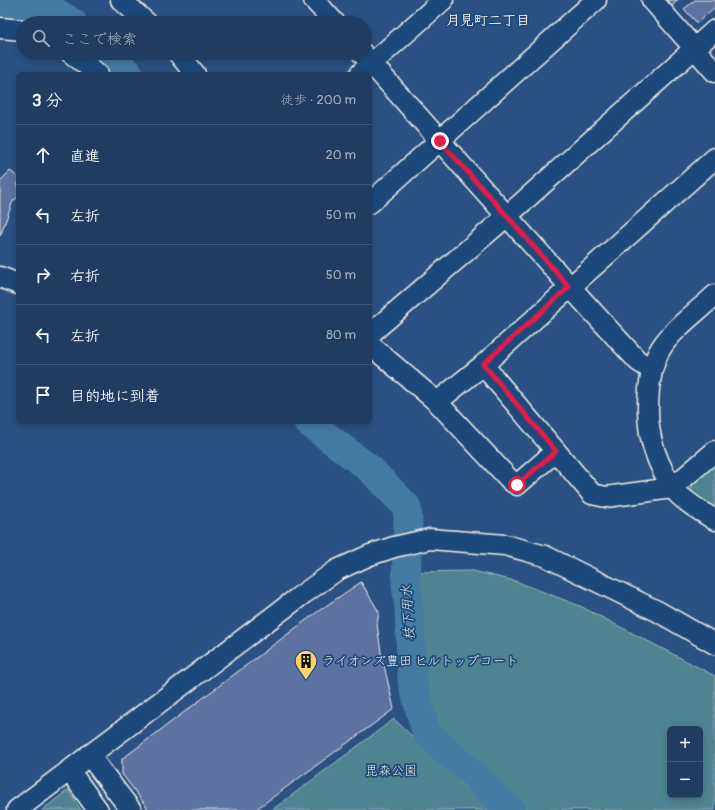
<!DOCTYPE html>
<html lang="ja">
<meta charset="utf-8">
<style>
:root{--surface:#203d61;--page:#2d486a;--text:#f1f3f6;--muted:#a2aebd;--line:#3d5676}
body{margin:0;font-family:Pangolin,"Klee One",sans-serif;background:var(--page);color:var(--text)}
.controls{position:absolute;right:12px;bottom:12px;display:grid;overflow:hidden;border-radius:6px;box-shadow:0 2px 6px #0003}
.controls button{width:36px;height:36px;display:grid;place-items:center;padding:0;border:0;border-bottom:1px solid var(--line);background:var(--surface);color:var(--text);font:20px sans-serif}
.stop{position:absolute;width:12px;height:12px;margin:-9px;border:3px solid #e11d48;border-radius:50%;background:#fff}
.stop.end{background:#e11d48;border-color:#fff;box-shadow:0 1px 4px #0008}
.list{margin:0;padding:0;list-style:none}
h2{display:flex;justify-content:space-between;align-items:center;height:52px;margin:0;padding:0 16px;font-size:17px}
h2 small{font-size:13px;font-weight:400;color:var(--muted)}
.list li{display:grid;grid-template-columns:26px 1fr auto;gap:12px;align-items:center;box-sizing:border-box;height:60px;padding:0 16px;border-top:1px solid var(--line)}
.list b{display:block;font-size:15px;white-space:nowrap}
.list em{font-size:13px;font-style:normal;color:var(--muted)}
.icon{flex:none;width:22px;height:22px;fill:none;stroke:currentColor;stroke-width:2;stroke-linecap:round;stroke-linejoin:round}
.map{position:relative;flex:none;width:715px;height:810px;overflow:hidden}
.search{position:absolute;background:var(--surface);box-shadow:0 2px 6px #0003;left:16px;top:16px;width:356px;height:44px;display:flex;align-items:center;gap:10px;box-sizing:border-box;padding:0 14px;border-radius:22px;color:var(--muted);font-size:15px}
.panel{position:absolute;background:var(--surface);box-shadow:0 2px 6px #0003;left:16px;top:72px;width:356px;height:352px;border-radius:6px}
.map>svg:first-child{display:block}
.green{fill:#4f8391;stroke:#a2babc;fill-rule:evenodd}
.lines{fill:none;stroke-linecap:round;stroke-linejoin:round}
.stream{stroke:#8aaabd;stroke-width:5}
.river{stroke:#447aa1;stroke-width:29}
.building{fill:#5c72a1;stroke:#f4f1e8}
.minor-casing{stroke:#f4f1e8;stroke-width:23}
.minor{stroke:#1f4a7a;stroke-width:20}
.route{stroke:#e11d48;stroke-width:5}
.labels{text-anchor:middle;dominant-baseline:central;stroke-width:3.5;stroke-linejoin:round;paint-order:stroke}
.poi-label{font-size:13px;fill:#f4f1e8;stroke:#1f4a7a;text-anchor:start}
.park-label{font-size:13px;fill:#dbe0db;stroke:#1f4a7a}
.neighbourhood-label{font-size:14px;font-weight:bold;fill:#f4f1e8;stroke:#1f4a7a}
.water-label{font-size:14px;font-style:italic;fill:#dadfdd;stroke:#1f4a7a}
</style>
<div class="map">
<svg width="715" height="810" viewBox="0 0 715 810">
<rect width="100%" height="100%" fill="#2a5181"/>
<filter id="ink" filterUnits="userSpaceOnUse"><feTurbulence type="fractalNoise" baseFrequency=".025" numOctaves="2"/><feDisplacementMap in="SourceGraphic" scale="8" xChannelSelector="R" yChannelSelector="G"/><feConvolveMatrix kernelMatrix="1 2 1 2 8 2 1 2 1" color-interpolation-filters="sRGB"/></filter>
<g filter="url(#ink)">
<!-- green -->
<path class="green" d="M715 463V510L691 493 692 483Z
M473 571 515 581 580 606 715 676V810H528L478 768 434 726 421 681 418 614 414 582 417 572ZM670 729H700V795H670Z
M394 719 490 810H272Z
M68 790 81 810H42Z"/>
<g class="lines">
<!-- stream -->
<path class="stream" d="M492 810 500 801"/>
<!-- river -->
<path class="river" d="M0 5 43 4 73 23
M109 53 129 74
M308 422 370 469 407 507 408 520 406 585 409 608 412 681 426 732 474 775 500 801 511 810"/>
</g>
<!-- building -->
<path class="building" d="M665 0H678L671 7Z
M695 0H715V7L697 23 684 9Z
M10 171 18 177V197L13 201 0 236V181Z
M361 582 379 612 377 624 381 652 394 709 255 810H149L122 774V759L317 612Z"/>
<g class="lines">
<!-- minor casing -->
<g class="minor-casing">
<path id="minor" d="M121 0 147 23
M314 0 335 23
M652 0 715 72
M0 28 23 30
M71 53 98 74
M178 53 195 74
M362 53C454 156 544 260 638 361L652 370
M360 74 443 0
M370 203 596 0
M0 277 18 284
M715 295C697 312 674 328 661 348 653 361 651 375 649 389 646 420 649 443 663 471 666 476 669 482 672 487 681 500 702 512 715 520
M370 334 507 216 715 30
M370 345 437 402 511 481 517 485 556 451
M483 365 592 494 606 497 672 488 715 451
M437 402 483 365 715 158
M89 755 131 810
M69 770 98 810
M17 810 299 597 337 570 370 555 394 547 430 539 505 545 545 556 657 611 715 644"/>
</g>
<!-- minor -->
<use href="#minor" class="minor"/>
</g>
</g>
<g class="lines" filter="url(#ink)">
<!-- route -->
<path class="route" d="M440 141 507 216 569 287 483 364 556 451 517 485"/>
</g>
<!-- icons -->
<defs>
<g id="building-pin" transform="scale(1.15)"><path d="M0 17L-7.5 6A9.5 9.5 0 1 1 7.5 6Z" fill="#ffd166" stroke="#1f4a7a"/><path d="M-4-6H4V6H1V3H-1V6H-4ZM-2.5-4.3h1.7v1.8h-1.7ZM.8-4.3h1.7v1.8H.8ZM-2.5-1h1.7V.8h-1.7ZM.8-1h1.7V.8H.8Z" fill="#111"/></g>
</defs>
<g fill-rule="evenodd">
<use href="#building-pin" x="306" y="661"/>
</g>
<g class="labels">
<!-- poi labels -->
<g class="poi-label">
<text x="322" y="661">ライオンズ豊田 ヒルトップコート</text>
</g>
<!-- park labels -->
<g class="park-label">
<text x="391" y="771">毘森公園</text>
</g>
<!-- neighbourhood labels -->
<g class="neighbourhood-label">
<text x="488" y="20">月見町二丁目</text>
</g>
<!-- water labels -->
<g class="water-label">
<text transform="translate(408 613) rotate(-93)">枝下用水</text>
</g>
</g>
</svg>
<div class="controls">
<button>+</button>
<button>−</button>
</div>
<div class="stop" style="left:517px;top:485px"></div>
<div class="stop end" style="left:440px;top:141px"></div>
<div class="search"><svg class="icon" aria-label="search" viewBox="0 0 24 24"><circle cx="10" cy="10" r="6"/><path d="M15 15l6 6"/></svg>ここで検索</div>
<section class="panel">
<h2>3 分<small>徒歩 · 200 m</small></h2>
<ul class="list">
<li><svg class="icon" aria-label="ahead" viewBox="0 0 24 24"><path d="M12 20V5M6 11l6-6 6 6"/></svg><div><b>直進</b></div><em>20 m</em></li>
<li><svg class="icon" aria-label="left" viewBox="0 0 24 24"><path d="M17 20v-9H6M10 6l-5 5 5 5"/></svg><div><b>左折</b></div><em>50 m</em></li>
<li><svg class="icon" aria-label="right" viewBox="0 0 24 24"><path d="M7 20v-9h11M14 6l5 5-5 5"/></svg><div><b>右折</b></div><em>50 m</em></li>
<li><svg class="icon" aria-label="left" viewBox="0 0 24 24"><path d="M17 20v-9H6M10 6l-5 5 5 5"/></svg><div><b>左折</b></div><em>80 m</em></li>
<li><svg class="icon" aria-label="arrive" viewBox="0 0 24 24"><path d="M6 21V4h12l-3 4 3 4H6"/></svg><div><b>目的地に到着</b></div></li>
</ul>
</section>
</div>
